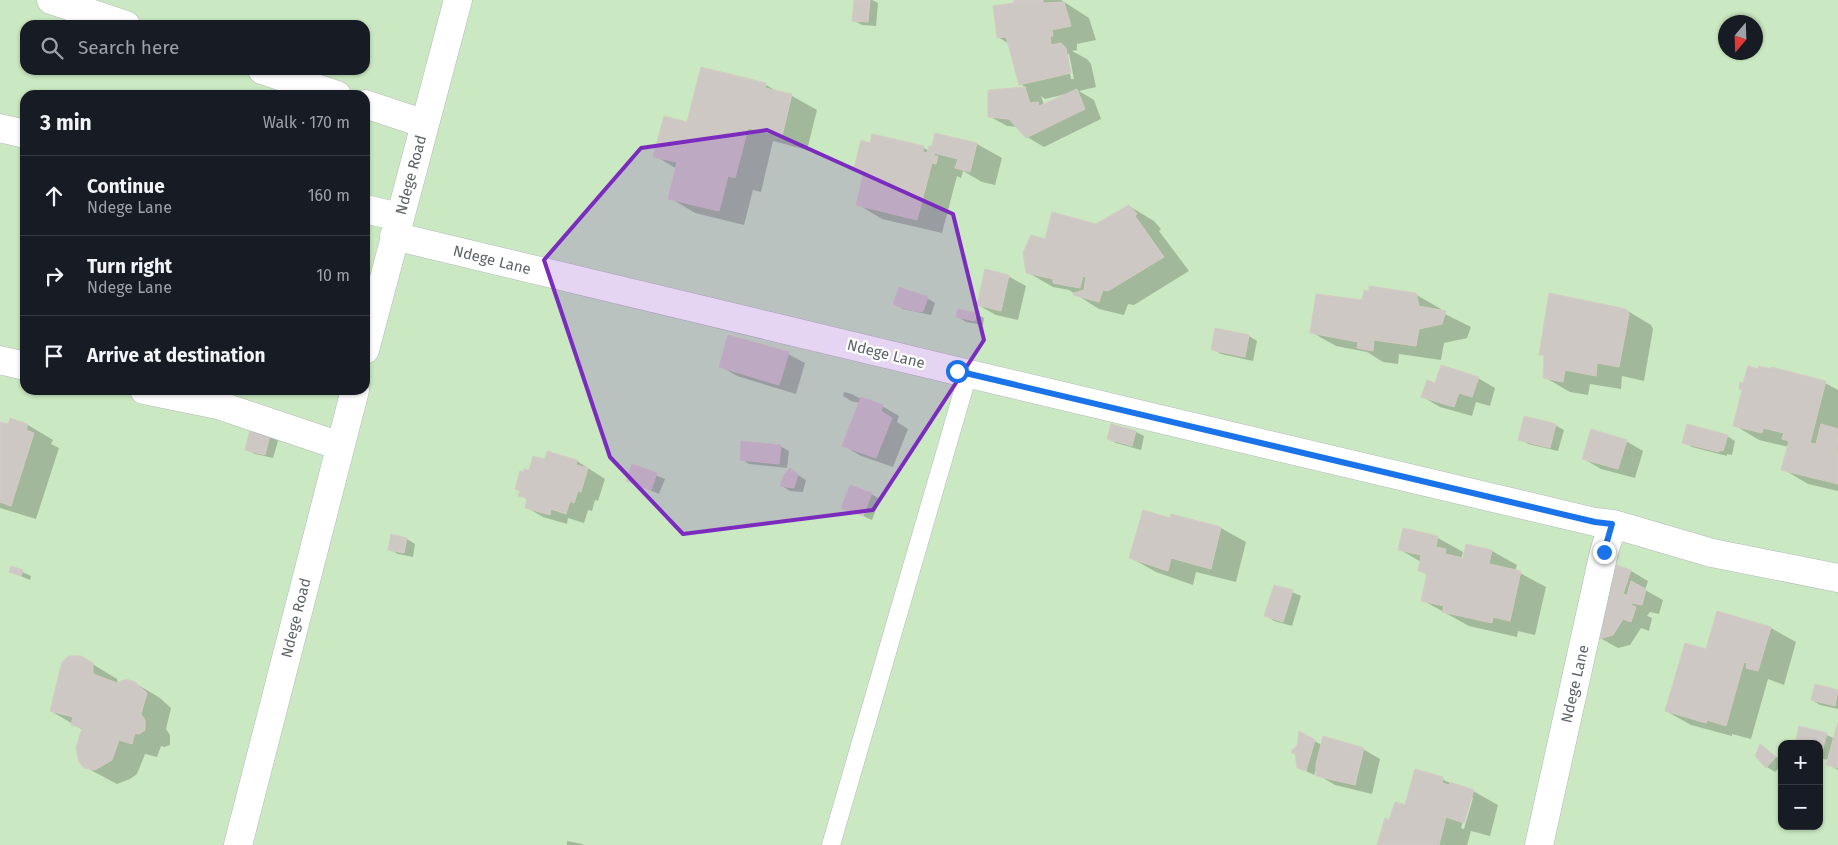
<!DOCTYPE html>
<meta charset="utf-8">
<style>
:root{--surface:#171b24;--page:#20242c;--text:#f1f3f6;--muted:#9ea1a6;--line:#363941}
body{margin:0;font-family:"Fira Sans",sans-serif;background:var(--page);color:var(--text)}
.controls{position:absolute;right:15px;bottom:15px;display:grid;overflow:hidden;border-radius:10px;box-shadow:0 1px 4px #0004}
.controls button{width:45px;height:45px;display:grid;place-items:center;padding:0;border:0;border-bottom:1px solid var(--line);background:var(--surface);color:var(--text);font:25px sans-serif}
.compass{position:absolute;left:1718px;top:15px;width:45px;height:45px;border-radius:50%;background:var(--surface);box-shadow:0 1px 4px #0004;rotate:199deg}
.stop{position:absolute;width:15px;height:15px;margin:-11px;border:4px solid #1a73e8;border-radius:50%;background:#fff}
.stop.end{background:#1a73e8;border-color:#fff;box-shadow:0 1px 5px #0008}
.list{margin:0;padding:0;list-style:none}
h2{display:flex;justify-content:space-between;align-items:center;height:65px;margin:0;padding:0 20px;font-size:21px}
h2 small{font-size:16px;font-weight:400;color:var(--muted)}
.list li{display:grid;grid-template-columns:32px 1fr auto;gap:15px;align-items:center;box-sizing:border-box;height:80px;padding:0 20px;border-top:1px solid var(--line)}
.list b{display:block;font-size:19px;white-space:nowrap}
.list p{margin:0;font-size:16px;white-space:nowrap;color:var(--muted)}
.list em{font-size:16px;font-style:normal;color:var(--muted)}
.icon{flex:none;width:28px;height:28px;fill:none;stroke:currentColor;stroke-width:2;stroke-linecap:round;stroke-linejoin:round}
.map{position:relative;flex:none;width:1838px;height:845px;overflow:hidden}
.search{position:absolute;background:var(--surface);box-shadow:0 1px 4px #0004;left:20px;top:20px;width:350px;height:55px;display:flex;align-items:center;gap:12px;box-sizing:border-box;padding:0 18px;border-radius:15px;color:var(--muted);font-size:19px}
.panel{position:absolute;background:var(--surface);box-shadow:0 1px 4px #0004;left:20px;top:90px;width:350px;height:305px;border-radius:15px}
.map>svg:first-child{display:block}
.green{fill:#cae8c1;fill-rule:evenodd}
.shadow{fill:#0003;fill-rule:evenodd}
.building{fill:#cdc8c4;stroke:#d5cbc3}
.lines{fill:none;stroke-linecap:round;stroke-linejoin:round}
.service-casing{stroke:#b5b9bc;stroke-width:19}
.minor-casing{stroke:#b5b9bc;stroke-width:29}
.service{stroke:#fff;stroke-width:18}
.minor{stroke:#fff;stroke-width:28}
.route{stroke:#1a73e8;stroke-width:6}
.marked{fill:#7b2cbf;fill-opacity:0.2;stroke:#7b2cbf;stroke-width:4;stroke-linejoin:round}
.labels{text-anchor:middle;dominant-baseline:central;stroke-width:4.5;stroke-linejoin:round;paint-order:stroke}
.street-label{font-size:15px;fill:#5d6366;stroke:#fff}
</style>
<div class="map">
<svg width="1838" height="845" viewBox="0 0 1838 845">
<rect width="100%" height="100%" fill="#f0ebe5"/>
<!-- green -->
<path class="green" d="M0 0H1838V845H0ZM1726 22H1756V52H1726ZM25 25H365V70H25ZM25 95H365V390H25ZM1782 744H1819V826H1782Z"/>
<!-- shadow -->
<path class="shadow" d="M855 0H872L878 3 876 26 862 25 853 20Z
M1015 0H1061L1089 18 1096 40 1077 44V50L1072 51 1087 59 1091 64 1096 87 1079 91 1094 100 1101 119 1044 147 1027 137 1018 127 1007 126 989 116V92L1027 88 1020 84 1009 44 998 37 1015 4ZM1066 54H1069L1074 79H1071ZM1066 94 1044 105 1041 96 1045 99Z
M766 85 780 93 792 96 817 110 807 150 773 141 761 192 753 190 744 225 695 213 670 198 677 169 655 156 688 123Z
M873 135 924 148 929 151 977 144 1002 158 995 185 982 182 963 171 961 178 957 176 942 233 882 219 857 204 865 173 856 168 871 144Z
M1129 206 1154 221 1161 229 1159 231 1189 271 1134 305 1128 304 1124 315 1099 309 1069 290 1053 287 1027 272 1046 241 1096 226Z
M1008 276 1026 286 1018 320 996 315 978 305Z
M1415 294 1441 309V312L1471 327 1467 338 1444 343 1441 360 1399 354 1398 364 1383 362 1367 352 1336 346 1311 332 1363 302Z
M927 298 935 303 931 315 903 309 895 304Z
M959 310 976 314 984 318 983 325 966 322 958 317Z
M1626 310 1651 325 1653 329 1644 381 1622 376 1621 389 1590 384 1588 395 1570 392 1544 377 1545 357 1541 354Z
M1249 336 1257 341 1253 361 1221 354 1213 349Z
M788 354 805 363 796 394 737 376 720 366Z
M1478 378 1495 388 1490 406 1476 402 1472 416 1440 407 1423 397 1436 384Z
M1825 383 1838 390V491L1808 484 1783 469 1789 447 1759 440 1734 425Z
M844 392 852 394 861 399 882 406 899 416 897 422 908 429 893 467 861 456 844 446 860 403 851 401 843 396Z
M10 420 28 425 53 440 51 444 59 448 36 519 0 508V423L8 426Z
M1112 425 1136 432 1144 436 1141 450 1116 443 1108 438Z
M1555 425 1564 430 1558 451 1528 444 1520 439Z
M270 436 278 441 273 458 255 454 246 449Z
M1727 436 1735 441 1732 455 1727 454V456L1692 447 1684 442Z
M1626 441 1643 451 1635 478 1601 469 1584 459Z
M780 446 789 451 787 468 749 464 741 459Z
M546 461H577L605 479 598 501 595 500 592 511 588 510 584 523 568 518 567 524 543 517 526 507 528 500 520 495 530 472Z
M633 466 665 479 659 494 628 481Z
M790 470 806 480 803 492 790 491 782 486Z
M871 494 880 499 872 520 843 507Z
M1172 516 1221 528 1246 542 1236 582 1196 572 1193 585 1156 572 1131 558 1170 520Z
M392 536 407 539 415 544 413 557 398 554 389 549Z
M1438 538 1463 552 1461 559 1492 551 1517 565 1515 571 1520 573 1546 587 1535 635 1518 631 1517 637 1469 626 1422 600 1428 575 1419 570 1421 562 1399 549Z
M1608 564 1631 571 1648 581 1645 590 1663 600 1659 614 1650 612 1647 616 1652 618 1649 631 1641 628 1630 645 1618 648 1600 638Z
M12 567 31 576 30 580 11 572Z
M1292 592 1301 596 1292 626 1274 621 1266 616Z
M1771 628 1796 642 1784 685 1768 679 1751 739 1732 734V736L1691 725 1666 711 1706 651Z
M81 657 117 679 118 684 135 683 160 698 171 708 166 729 170 735V745L164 747 161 746 157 757 145 754 137 774 130 779 117 784 85 767 83 730 51 711Z
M1816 685 1838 691V709L1820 705 1812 700Z
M1838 727V770L1828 764 1829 760 1823 759 1821 764 1819 763V744L1800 728 1827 735 1835 739Z
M1300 733 1322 745 1363 749 1380 759 1372 794 1335 785 1318 775 1317 767 1314 775 1298 767 1297 755 1293 753 1298 747Z
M1761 745 1782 761V765L1775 772 1767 767Z
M1442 779 1452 784 1473 791 1498 805 1490 836 1471 831 1467 845H1379L1390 822 1406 807ZM1470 798H1473L1464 829 1461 828Z
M567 841 582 844 584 845H567Z"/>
<!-- building -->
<path class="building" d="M854 0H870L868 22 852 21Z
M1014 0H1043V3L1064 2 1071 26 1052 30 1053 36H1050L1051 45 1061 43 1066 48 1071 73 1019 85 1006 37 997 38 993 6 1014 3Z
M701 67 766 83 765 88 792 94 782 136 748 128 735 178 728 176 719 211 668 199 677 162 653 157 664 116 687 122Z
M1025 87 1030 103 1038 102 1039 106 1077 89 1085 109 1026 138 1009 119 988 117V90Z
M935 133 977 143 970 172 955 168 958 159 934 153V156H938L936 164 932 163 917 220 856 205 864 171 854 168 861 140 870 143 872 134 924 146 923 152 927 153 929 146H932Z
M1129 205 1137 214 1135 216 1164 257 1108 291 1103 290 1099 302 1073 295 1074 293 1084 290 1086 277 1083 276 1080 288 1053 283V279L1026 273 1023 253 1031 235 1045 239 1052 212 1096 224Z
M985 269 1009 275 1001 311 977 305Z
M1369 286 1416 293 1419 306 1446 311 1442 324 1419 329 1416 346 1374 340 1373 351 1357 348 1358 342 1310 333 1316 294 1362 300 1364 290 1369 291Z
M899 287 928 297 923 311 919 312 893 305Z
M1549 293 1626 309 1629 314 1619 367 1597 363 1596 376 1565 370 1563 382 1543 378 1544 355H1539Z
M958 309 976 313 975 321 956 317Z
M1215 328 1249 335 1245 357 1211 350Z
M728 335 789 352 779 385 719 367Z
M1441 365 1479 377 1472 397 1459 393 1454 407 1421 397 1427 380 1435 383Z
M1748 366 1758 369 1759 366 1771 369V367L1826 381 1810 443 1816 444 1821 424 1838 429 1837 451H1838V484L1781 470 1789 441 1782 439 1784 433 1763 428 1762 433 1733 426 1742 390 1739 389 1740 382 1743 383Z
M861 397 883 405 881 411 892 418 876 458 842 446Z
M1524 416 1556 424 1550 448 1518 440Z
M10 418 28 424 26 430 34 433 11 506 0 502V422L8 424Z
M1111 424 1136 431 1132 446 1107 439Z
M1687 424 1728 435 1723 451 1719 450V452L1682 443Z
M1591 429 1627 440 1618 469 1582 459Z
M250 430 270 435 265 455 245 450Z
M741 441 781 445 779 464 740 460Z
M547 451 577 460 576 465 588 468 581 492 578 491 574 503 570 501 566 514 551 509 550 515 525 508 527 498 518 496 520 491 515 489 520 471 524 472V469L529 470 533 456 545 459Z
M632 464 657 473 651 490 626 481Z
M790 468 798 474 794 488 780 486 784 475Z
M850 485 872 493 863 516 841 508Z
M1143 510 1170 518 1171 514 1221 527 1211 569 1171 558 1168 571 1129 558Z
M1403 528 1438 536 1436 547 1446 549 1445 554 1463 558 1466 544 1492 550 1489 564 1521 571 1510 621 1493 617 1492 623 1442 612 1444 606 1421 601 1427 573 1418 571 1421 555 1398 550Z
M391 534 407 538 404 553 388 550Z
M1607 562 1631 570 1623 594 1627 595 1631 581 1646 589 1642 605 1632 603 1631 605 1636 607 1631 622 1623 619 1613 635 1599 639 1591 624 1603 601 1611 597 1609 595 1597 596Z
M11 566 23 570 21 576 9 572Z
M1274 585 1293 590 1283 622 1264 616Z
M1717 611 1771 627 1758 671 1746 668 1747 663 1744 662 1726 726 1707 720 1706 723 1665 711 1685 643 1706 649Z
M69 656H81L93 663V674L117 683 126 679 135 682 147 693 141 714 145 720V730L139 734 135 733 132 744 119 740 112 760 95 770 84 768 79 762 76 748 82 728 71 725 73 717 50 711 62 662Z
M1815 684 1838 690 1835 706 1811 700Z
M1838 722V768L1826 765Z
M1799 726 1827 733 1821 757 1819 756V744H1795Z
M1299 731 1315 740 1306 771 1297 768 1295 753H1291L1292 750 1297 746Z
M1323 736 1364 748 1355 785 1316 776V764Z
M1760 744 1776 757 1766 768 1755 756Z
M1415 769 1443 777 1442 783 1449 785 1450 782 1474 790 1464 823 1446 817 1439 845H1377L1385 818 1389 820 1395 802 1405 805Z"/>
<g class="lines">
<!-- service casing -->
<g class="service-casing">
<path id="service" d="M831 845 968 374"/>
</g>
<!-- minor casing -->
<g class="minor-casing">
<path id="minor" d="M51 0 126 25
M262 70 337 95
M365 104 425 124
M0 128 25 134
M365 209 399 217
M394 236 957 371 1595 522 1613 524 1712 553 1838 578
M365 350 458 0
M0 360 25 366
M144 390 218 405 340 446
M238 845 355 390
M1539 845 1604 552 1613 524"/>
</g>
<!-- service -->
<use href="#service" class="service"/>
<!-- minor -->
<use href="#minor" class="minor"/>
</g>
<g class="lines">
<!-- route -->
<path class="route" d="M957 371 1595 522 1612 524 1604 552"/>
</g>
<!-- marked area -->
<path class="marked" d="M767 130 953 214 984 340 873 510 683 534 610 457 544 260 641 148Z"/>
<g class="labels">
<!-- street labels -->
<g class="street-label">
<text transform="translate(411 175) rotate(-75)">Ndege Road</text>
<text transform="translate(492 260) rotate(14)">Ndege Lane</text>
<text transform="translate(886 354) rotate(14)">Ndege Lane</text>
<text transform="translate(296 618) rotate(-76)">Ndege Road</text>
<text transform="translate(1575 684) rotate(-77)">Ndege Lane</text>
</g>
</g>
</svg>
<div class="controls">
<button>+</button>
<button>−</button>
</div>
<svg class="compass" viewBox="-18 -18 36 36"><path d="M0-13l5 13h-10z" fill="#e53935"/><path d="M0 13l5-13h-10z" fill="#9ea1a6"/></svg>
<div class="stop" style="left:957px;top:371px"></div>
<div class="stop end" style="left:1604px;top:552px"></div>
<div class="search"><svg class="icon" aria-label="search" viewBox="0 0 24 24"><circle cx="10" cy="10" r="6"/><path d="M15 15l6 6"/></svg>Search here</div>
<section class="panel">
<h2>3 min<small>Walk · 170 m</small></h2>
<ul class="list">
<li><svg class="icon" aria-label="ahead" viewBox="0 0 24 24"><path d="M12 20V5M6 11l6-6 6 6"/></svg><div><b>Continue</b><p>Ndege Lane</p></div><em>160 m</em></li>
<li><svg class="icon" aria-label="right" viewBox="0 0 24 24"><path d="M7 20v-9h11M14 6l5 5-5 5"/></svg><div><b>Turn right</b><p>Ndege Lane</p></div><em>10 m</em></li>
<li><svg class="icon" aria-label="arrive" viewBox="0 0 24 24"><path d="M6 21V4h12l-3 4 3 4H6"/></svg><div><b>Arrive at destination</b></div></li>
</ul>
</section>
</div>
